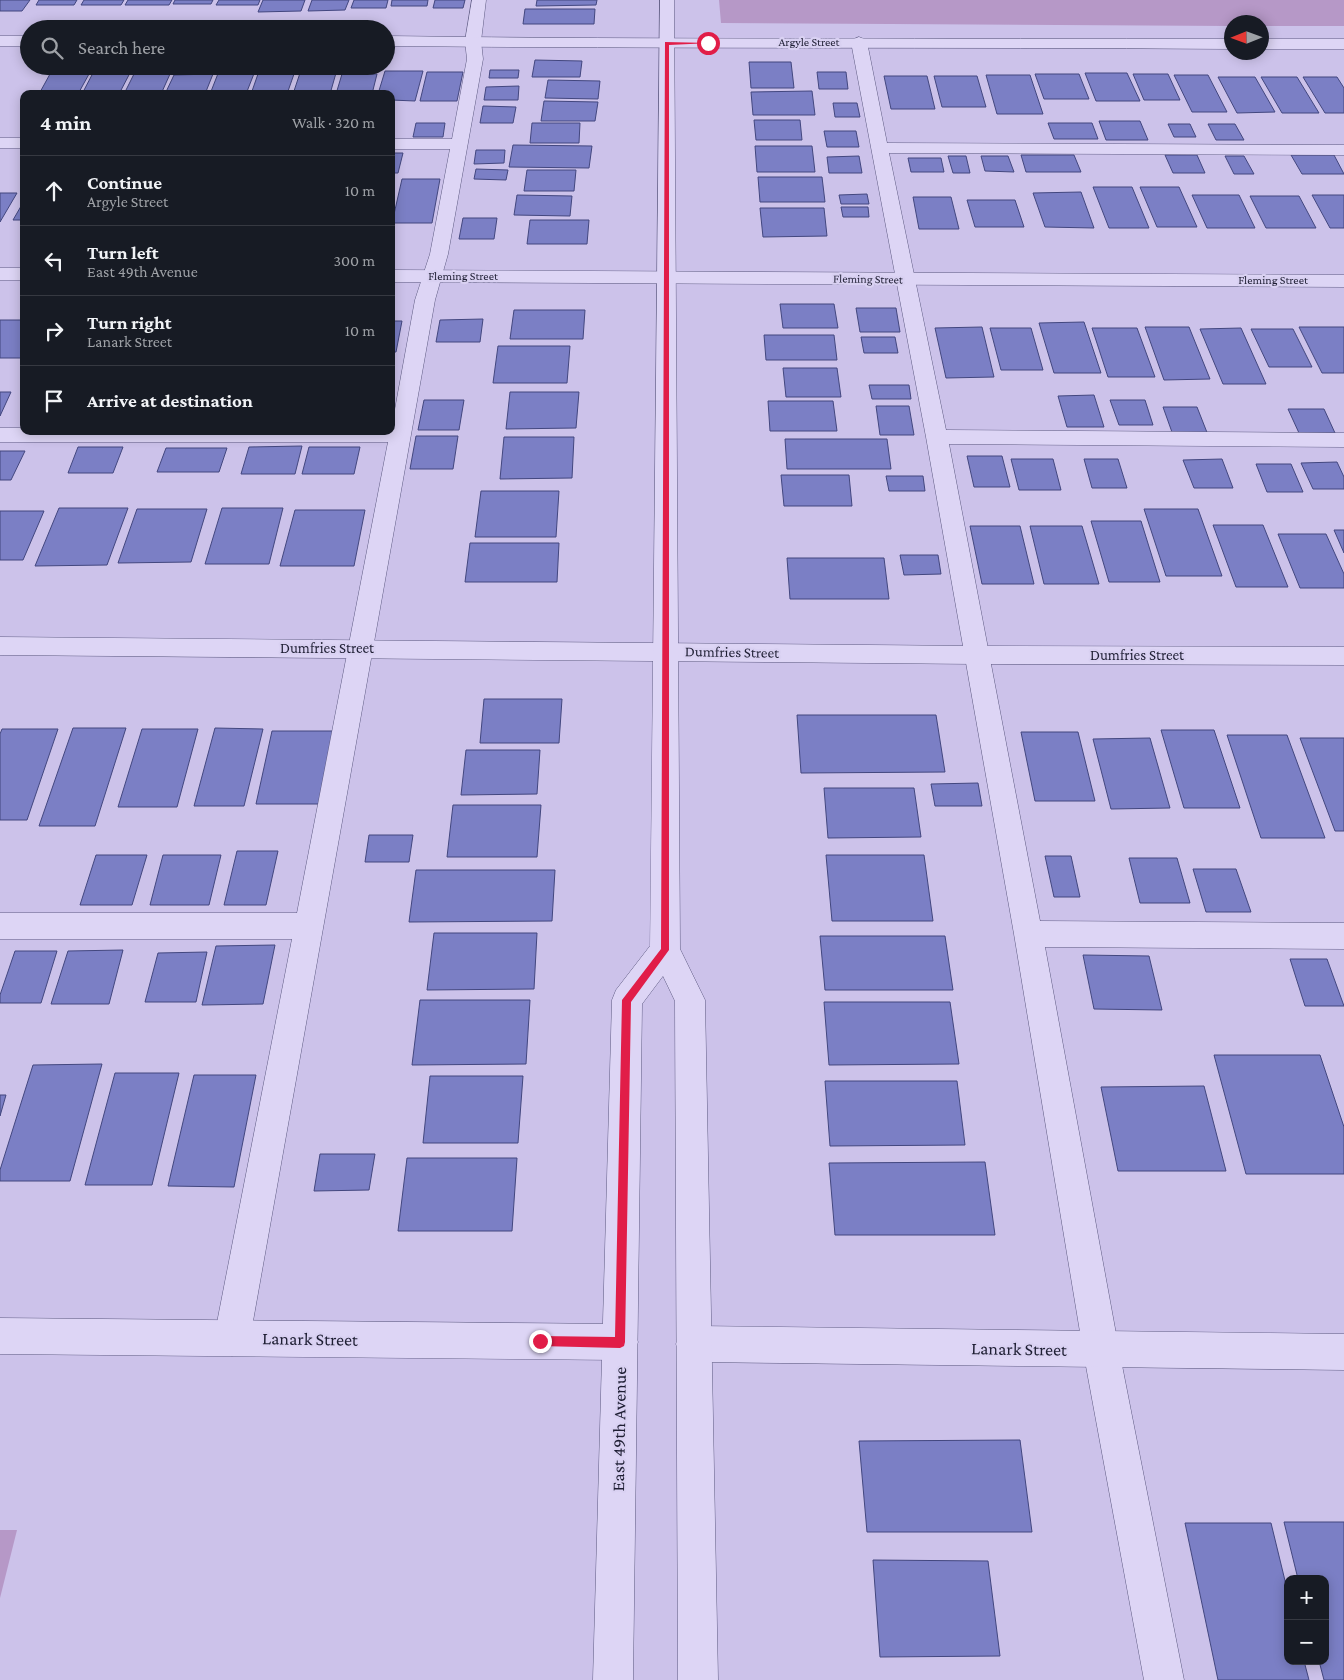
<!DOCTYPE html>
<meta charset="utf-8">
<style>
:root{--surface:#171b24;--page:#20242c;--text:#f1f3f6;--muted:#9ea1a6;--line:#363941}
body{margin:0;font-family:"Crimson Pro",serif;background:var(--page);color:var(--text)}
.controls{position:absolute;right:15px;bottom:15px;display:grid;overflow:hidden;border-radius:10px;box-shadow:0 2px 12px #0003}
.controls button{width:45px;height:45px;display:grid;place-items:center;padding:0;border:0;border-bottom:1px solid var(--line);background:var(--surface);color:var(--text);font:25px sans-serif}
.compass{position:absolute;left:1224px;top:15px;width:45px;height:45px;border-radius:50%;background:var(--surface);box-shadow:0 2px 12px #0003;rotate:269deg}
.stop{position:absolute;width:15px;height:15px;margin:-11px;border:4px solid #e11d48;border-radius:50%;background:#fff}
.stop.end{background:#e11d48;border-color:#fff;box-shadow:0 1px 5px #0008}
.list{margin:0;padding:0;list-style:none}
h2{display:flex;justify-content:space-between;align-items:center;height:65px;margin:0;padding:0 20px;font-size:21px}
h2 small{font-size:16px;font-weight:400;color:var(--muted)}
.list li{display:grid;grid-template-columns:32px 1fr auto;gap:15px;align-items:center;box-sizing:border-box;height:70px;padding:0 20px;border-top:1px solid var(--line)}
.list b{display:block;font-size:19px;white-space:nowrap}
.list p{margin:0;font-size:16px;white-space:nowrap;color:var(--muted)}
.list em{font-size:16px;font-style:normal;color:var(--muted)}
.icon{flex:none;width:28px;height:28px;fill:none;stroke:currentColor;stroke-width:2;stroke-linecap:round;stroke-linejoin:round}
.map{position:relative;flex:none;width:1344px;height:1680px;overflow:hidden}
.search{position:absolute;background:var(--surface);box-shadow:0 2px 12px #0003;left:20px;top:20px;width:375px;height:55px;display:flex;align-items:center;gap:12px;box-sizing:border-box;padding:0 18px;border-radius:28px;color:var(--muted);font-size:19px}
.panel{position:absolute;background:var(--surface);box-shadow:0 2px 12px #0003;left:20px;top:90px;width:375px;height:345px;border-radius:10px}
.map>svg:first-child{display:block}
.green{fill:#b698c7}
.building{fill:#7b7fc5;stroke:#43477f}
.lines{fill:none;stroke-linecap:round;stroke-linejoin:round}
.service-casing{stroke:#5e5b82;stroke-width:1}
.minor-casing{stroke:#5e5b82;stroke-width:1}
.tertiary-casing{stroke:#5e5b82;stroke-width:1}
.service{fill:#ddd5f5;fill-rule:evenodd}
.minor{fill:#ddd5f5;fill-rule:evenodd}
.tertiary{fill:#ddd5f5;fill-rule:evenodd}
.route{fill:#e11d48}
.labels{text-anchor:middle;dominant-baseline:central;stroke-width:4.5;stroke-linejoin:round;paint-order:stroke}
.far-street-label{font-size:12px;fill:#1e1e33;stroke:#d9d1f2}
.street-label{font-size:15px;fill:#1e1e33;stroke:#d9d1f2}
.near-street-label{font-size:18px;fill:#1e1e33;stroke:#d9d1f2}
</style>
<div class="map">
<svg width="1344" height="1680" viewBox="0 0 1344 1680">
<rect width="100%" height="100%" fill="#ccc2ea"/>
<!-- green -->
<path class="green" d="M719 0H1344V26H1262V22H1232L1231 26 721 23Z
M17 1530 0 1598V1530Z"/>
<!-- building -->
<path class="building" d="M0 0H30L22 11H0Z
M39 0H77L74 5H36Z
M84 0H124L121 5H81Z
M128 0H172L169 5H125Z
M175 0H213L211 4H173Z
M219 0H260L258 5H216Z
M263 0H305L301 11 258 12Z
M312 0H349L345 10 308 11Z
M354 0H388L386 8H351Z
M392 0H428L427 6H391Z
M435 0H465L463 8H433Z
M537 0H597L596 5 536 6Z
M525 9H595L594 24H523Z
M535 60 582 61 580 77H532Z
M749 62H791L794 88H751Z
M490 70H519L518 78H489Z
M94 71H131L119 94H82Z
M219 71H255L246 94H210Z
M385 71H423L415 101 391 100V94H378Z
M427 72H463L457 101H420Z
M817 72H846L848 89H819Z
M300 73H336L330 94H293Z
M1085 73H1127L1140 101H1096Z
M50 74H89L78 94H39Z
M134 74H170L161 94H124Z
M213 74 205 94H165L174 75Z
M258 74H294L287 94H251Z
M342 74H377L372 94H336Z
M1035 74H1079L1089 99H1044Z
M1133 74H1168L1180 100H1144Z
M986 75H1030L1043 114H997Z
M1174 75H1208L1227 112H1192Z
M884 76H927L935 109H891Z
M934 76H977L986 107H942Z
M1218 77H1255L1275 112 1237 113Z
M1261 77H1297L1319 113H1282Z
M1303 77H1337L1344 88V113H1325Z
M548 80 600 81 598 99 545 98Z
M519 86 518 100H484L486 87Z
M812 91 815 115H753L751 92Z
M544 101 598 102 595 121H541Z
M833 103H857L860 117H835Z
M483 106 516 107 513 123H480Z
M754 120H800L802 140H756Z
M1099 121H1140L1148 140H1106Z
M416 123H445L443 137H413Z
M532 123H580L579 143H530Z
M1048 123H1092L1098 139H1054Z
M1168 124H1190L1196 137H1174Z
M1208 124H1235L1244 140H1216Z
M824 131H856L859 147H827Z
M513 145 592 146 589 168 509 167Z
M755 146H812L815 172H757Z
M476 150H505L504 163 474 164Z
M391 153H403L398 173H391Z
M1021 155H1074L1081 172H1026Z
M1165 155H1197L1205 173H1173Z
M1291 155H1334L1344 174H1302Z
M859 156 862 173H829L827 157Z
M948 156H966L970 173H953Z
M981 156H1008L1014 172 985 171Z
M1225 156H1244L1254 174H1234Z
M908 158H941L944 172H911Z
M476 169 508 170 506 180 474 179Z
M527 170H576L574 191H524Z
M758 177H822L825 202H760Z
M402 179H440L432 223H392Z
M1093 187H1132L1149 228H1109Z
M1140 187H1179L1197 227H1157Z
M1081 192 1094 228 1045 227 1033 193Z
M0 193H17L0 222Z
M867 194 869 204H841L839 195Z
M517 195 572 196 570 216 514 215Z
M1192 195H1239L1255 228H1207Z
M1312 195H1344V228H1330Z
M1250 196H1299L1316 228H1266Z
M913 197H951L959 229H919Z
M967 200H1015L1024 227H975Z
M24 201V220H13Z
M841 207H868L869 217H843Z
M760 208H824L827 236 763 237Z
M463 218H497L494 239H459Z
M530 220H589L587 244H527Z
M780 304H834L838 328H783Z
M856 308H896L900 332H860Z
M514 310H585L583 339H510Z
M483 319 480 342H436L440 320Z
M0 320H24V358H0Z
M391 321H402L396 352H391Z
M1084 322 1101 373H1054L1039 323Z
M982 327 994 377 946 378 935 328Z
M1145 327H1189L1210 379 1164 380Z
M1299 327H1344V373H1322Z
M990 328H1031L1043 370H1001Z
M1092 328H1137L1155 377H1108Z
M1241 328 1266 384H1223L1200 329Z
M1251 329H1293L1312 367H1269Z
M764 335H834L837 360H766Z
M861 337H895L898 353H864Z
M498 346H570L567 383H493Z
M783 368H837L841 397H786Z
M869 385H909L911 399H872Z
M0 392H11L0 416Z
M510 392H579L576 428 506 429Z
M1094 395 1104 427H1067L1058 396Z
M424 400H464L459 430H418Z
M1110 400H1145L1153 425H1119Z
M768 401H833L837 431H770Z
M876 406H909L914 435H880Z
M1163 407H1197L1208 435H1173Z
M1288 409H1324L1335 433H1299Z
M416 436H458L453 469H410Z
M504 437H574L572 478 500 479Z
M785 439H887L891 469H787Z
M302 446 295 474H241L249 447Z
M78 447H123L113 473H68Z
M309 447H360L354 474H302Z
M166 448H227L219 472H157Z
M0 451H25L11 480H0Z
M967 456H1002L1010 487H974Z
M1011 459H1053L1061 490H1019Z
M1084 459H1118L1127 488H1092Z
M1222 459 1233 488H1194L1183 460Z
M1337 462 1344 477V489H1313L1301 463Z
M1256 464H1291L1303 492H1267Z
M781 475H849L852 506H784Z
M886 476H923L925 491H889Z
M481 491H559L556 537H475Z
M59 508H128L107 565 35 566Z
M222 508H283L269 564H205Z
M137 509H207L191 562 118 563Z
M1144 509H1198L1222 576H1166Z
M295 510H365L354 566H280Z
M0 511H44L23 560H0Z
M1091 521H1141L1160 582H1109Z
M1213 525H1263L1288 587H1236Z
M970 526H1020L1034 584H982Z
M1030 526H1082L1099 584H1044Z
M1334 530H1344V553Z
M1278 534H1326L1344 574V588H1300Z
M470 543H559L557 582H465Z
M900 555H938L941 574 904 575Z
M787 558H884L889 599H790Z
M484 699H562L559 743H480Z
M797 715H936L945 772 801 773Z
M73 728H126L95 826H39Z
M215 728 263 729 244 806H194Z
M2 729H58L27 820H0V734Z
M142 729H198L177 807H118Z
M1161 730H1214L1240 808H1184Z
M272 731H334L320 804H256Z
M1021 732H1078L1095 801H1035Z
M1227 735H1287L1325 838H1261Z
M1150 738 1170 808 1111 809 1093 739Z
M1300 738H1344V831H1335Z
M466 750H540L537 794 461 795Z
M978 783 982 806H935L931 784Z
M824 788H914L921 837 828 838Z
M453 805H541L537 857H447Z
M369 835H413L409 862H365Z
M237 851H278L266 905H224Z
M96 855H147L132 905H80Z
M163 855H221L209 905H150Z
M826 855H924L933 921H832Z
M1045 856H1071L1080 897H1054Z
M1129 858H1177L1190 903H1140Z
M1193 869H1236L1251 912H1206Z
M416 870H555L552 921 409 922Z
M434 933H537L534 989 427 990Z
M820 936H945L953 990H825Z
M275 945 263 1004 202 1005 216 946Z
M123 950 109 1004H51L68 951Z
M15 951H57L41 1003H0V995Z
M207 952 196 1002H145L158 953Z
M1083 955 1149 956 1162 1010 1094 1009Z
M1290 959H1327L1344 1006H1305Z
M420 1000H530L526 1064 412 1065Z
M824 1002H950L959 1064 829 1065Z
M1214 1055H1320L1344 1127V1174H1246Z
M102 1064 70 1181H0V1170L33 1065Z
M115 1073H179L152 1185H85Z
M194 1075H256L234 1187 168 1186Z
M430 1076H523L518 1143H423Z
M825 1081H957L965 1145 830 1146Z
M1204 1086 1226 1171H1118L1101 1087Z
M0 1095H6L0 1116Z
M320 1154H375L369 1190 314 1191Z
M407 1158H517L512 1231H398Z
M985 1162 995 1235H835L829 1163Z
M1020 1440 1032 1532H867L859 1441Z
M1284 1522H1344V1680H1324L1319 1661H1325V1579H1298Z
M1185 1523H1271L1288 1593V1661H1304L1309 1680H1218Z
M873 1560 988 1561 1000 1656 880 1657Z"/>
<g class="lines">
<!-- service casing -->
<g class="service-casing">
<path id="service" d="M472 0H486L481 41 483 59 448 254 435 300 250 1338 244 1350 232 1356 220 1350 214 1338 292 939H0V913H297L388 442H0V428H24V431H391L415 300 430 254 450 149H391V139H452L467 59 465 41Z
M859 37 864 39 867 42 887 143 1344 145V155L889 153 946 430 1344 433V447L949 444 1040 921 1344 923V949L1045 947 1119 1350 1184 1680H1144L1083 1350 1014 934 926 437 851 42 854 39Z
M0 138H24V148H0Z"/>
</g>
<!-- minor casing -->
<g class="minor-casing">
<path id="minor" d="M0 36H29V46H0Z
M386 36C668 40 950 38 1232 39V49C950 47 668 49 386 46Z
M1262 39H1344V49H1262Z
M0 268H24V280H0Z
M391 270 1344 275V287L391 282Z
M0 637 976 646 1344 647V665L976 664 0 655Z
M0 1318 620 1324 632 1330 638 1342 632 1354 620 1360 0 1354Z
M694 1326 1344 1334V1370L694 1362 682 1356 676 1344 682 1332Z"/>
</g>
<!-- tertiary casing -->
<g class="tertiary-casing">
<path id="tertiary" d="M660 0H674L680 949 705 1000 718 1680H678L675 1001 663 976 642 1004 633 1680H593L612 1000 616 990 650 946Z"/>
</g>
<!-- service -->
<use href="#service" class="service"/>
<!-- minor -->
<use href="#minor" class="minor"/>
<!-- tertiary -->
<use href="#tertiary" class="tertiary"/>
</g>
<!-- route -->
<path class="route" d="M665 42 711 43 669 45V950L631 1002 625 1342 624 1346 620 1348 540 1346 536 1345 534 1341 536 1337 540 1336 615 1337 622 1000 661 949Z"/>
<g class="labels">
<!-- far-street labels -->
<g class="far-street-label">
<text x="809" y="42">Argyle Street</text>
<text x="463" y="276">Fleming Street</text>
<text transform="translate(868 279) rotate(1)">Fleming Street</text>
<text x="1273" y="280">Fleming Street</text>
</g>
<!-- street labels -->
<g class="street-label">
<text x="327" y="648">Dumfries Street</text>
<text transform="translate(732 652) rotate(1)">Dumfries Street</text>
<text x="1137" y="655">Dumfries Street</text>
</g>
<!-- near-street labels -->
<g class="near-street-label">
<text transform="translate(310 1339) rotate(1)">Lanark Street</text>
<text transform="translate(1019 1349) rotate(1)">Lanark Street</text>
<text transform="translate(619 1429) rotate(-89)">East 49th Avenue</text>
</g>
</g>
</svg>
<div class="controls">
<button>+</button>
<button>−</button>
</div>
<svg class="compass" viewBox="-18 -18 36 36"><path d="M0-13l5 13h-10z" fill="#e53935"/><path d="M0 13l5-13h-10z" fill="#9ea1a6"/></svg>
<div class="stop" style="left:708px;top:43px"></div>
<div class="stop end" style="left:540px;top:1341px"></div>
<div class="search"><svg class="icon" aria-label="search" viewBox="0 0 24 24"><circle cx="10" cy="10" r="6"/><path d="M15 15l6 6"/></svg>Search here</div>
<section class="panel">
<h2>4 min<small>Walk · 320 m</small></h2>
<ul class="list">
<li><svg class="icon" aria-label="ahead" viewBox="0 0 24 24"><path d="M12 20V5M6 11l6-6 6 6"/></svg><div><b>Continue</b><p>Argyle Street</p></div><em>10 m</em></li>
<li><svg class="icon" aria-label="left" viewBox="0 0 24 24"><path d="M17 20v-9H6M10 6l-5 5 5 5"/></svg><div><b>Turn left</b><p>East 49th Avenue</p></div><em>300 m</em></li>
<li><svg class="icon" aria-label="right" viewBox="0 0 24 24"><path d="M7 20v-9h11M14 6l5 5-5 5"/></svg><div><b>Turn right</b><p>Lanark Street</p></div><em>10 m</em></li>
<li><svg class="icon" aria-label="arrive" viewBox="0 0 24 24"><path d="M6 21V4h12l-3 4 3 4H6"/></svg><div><b>Arrive at destination</b></div></li>
</ul>
</section>
</div>
